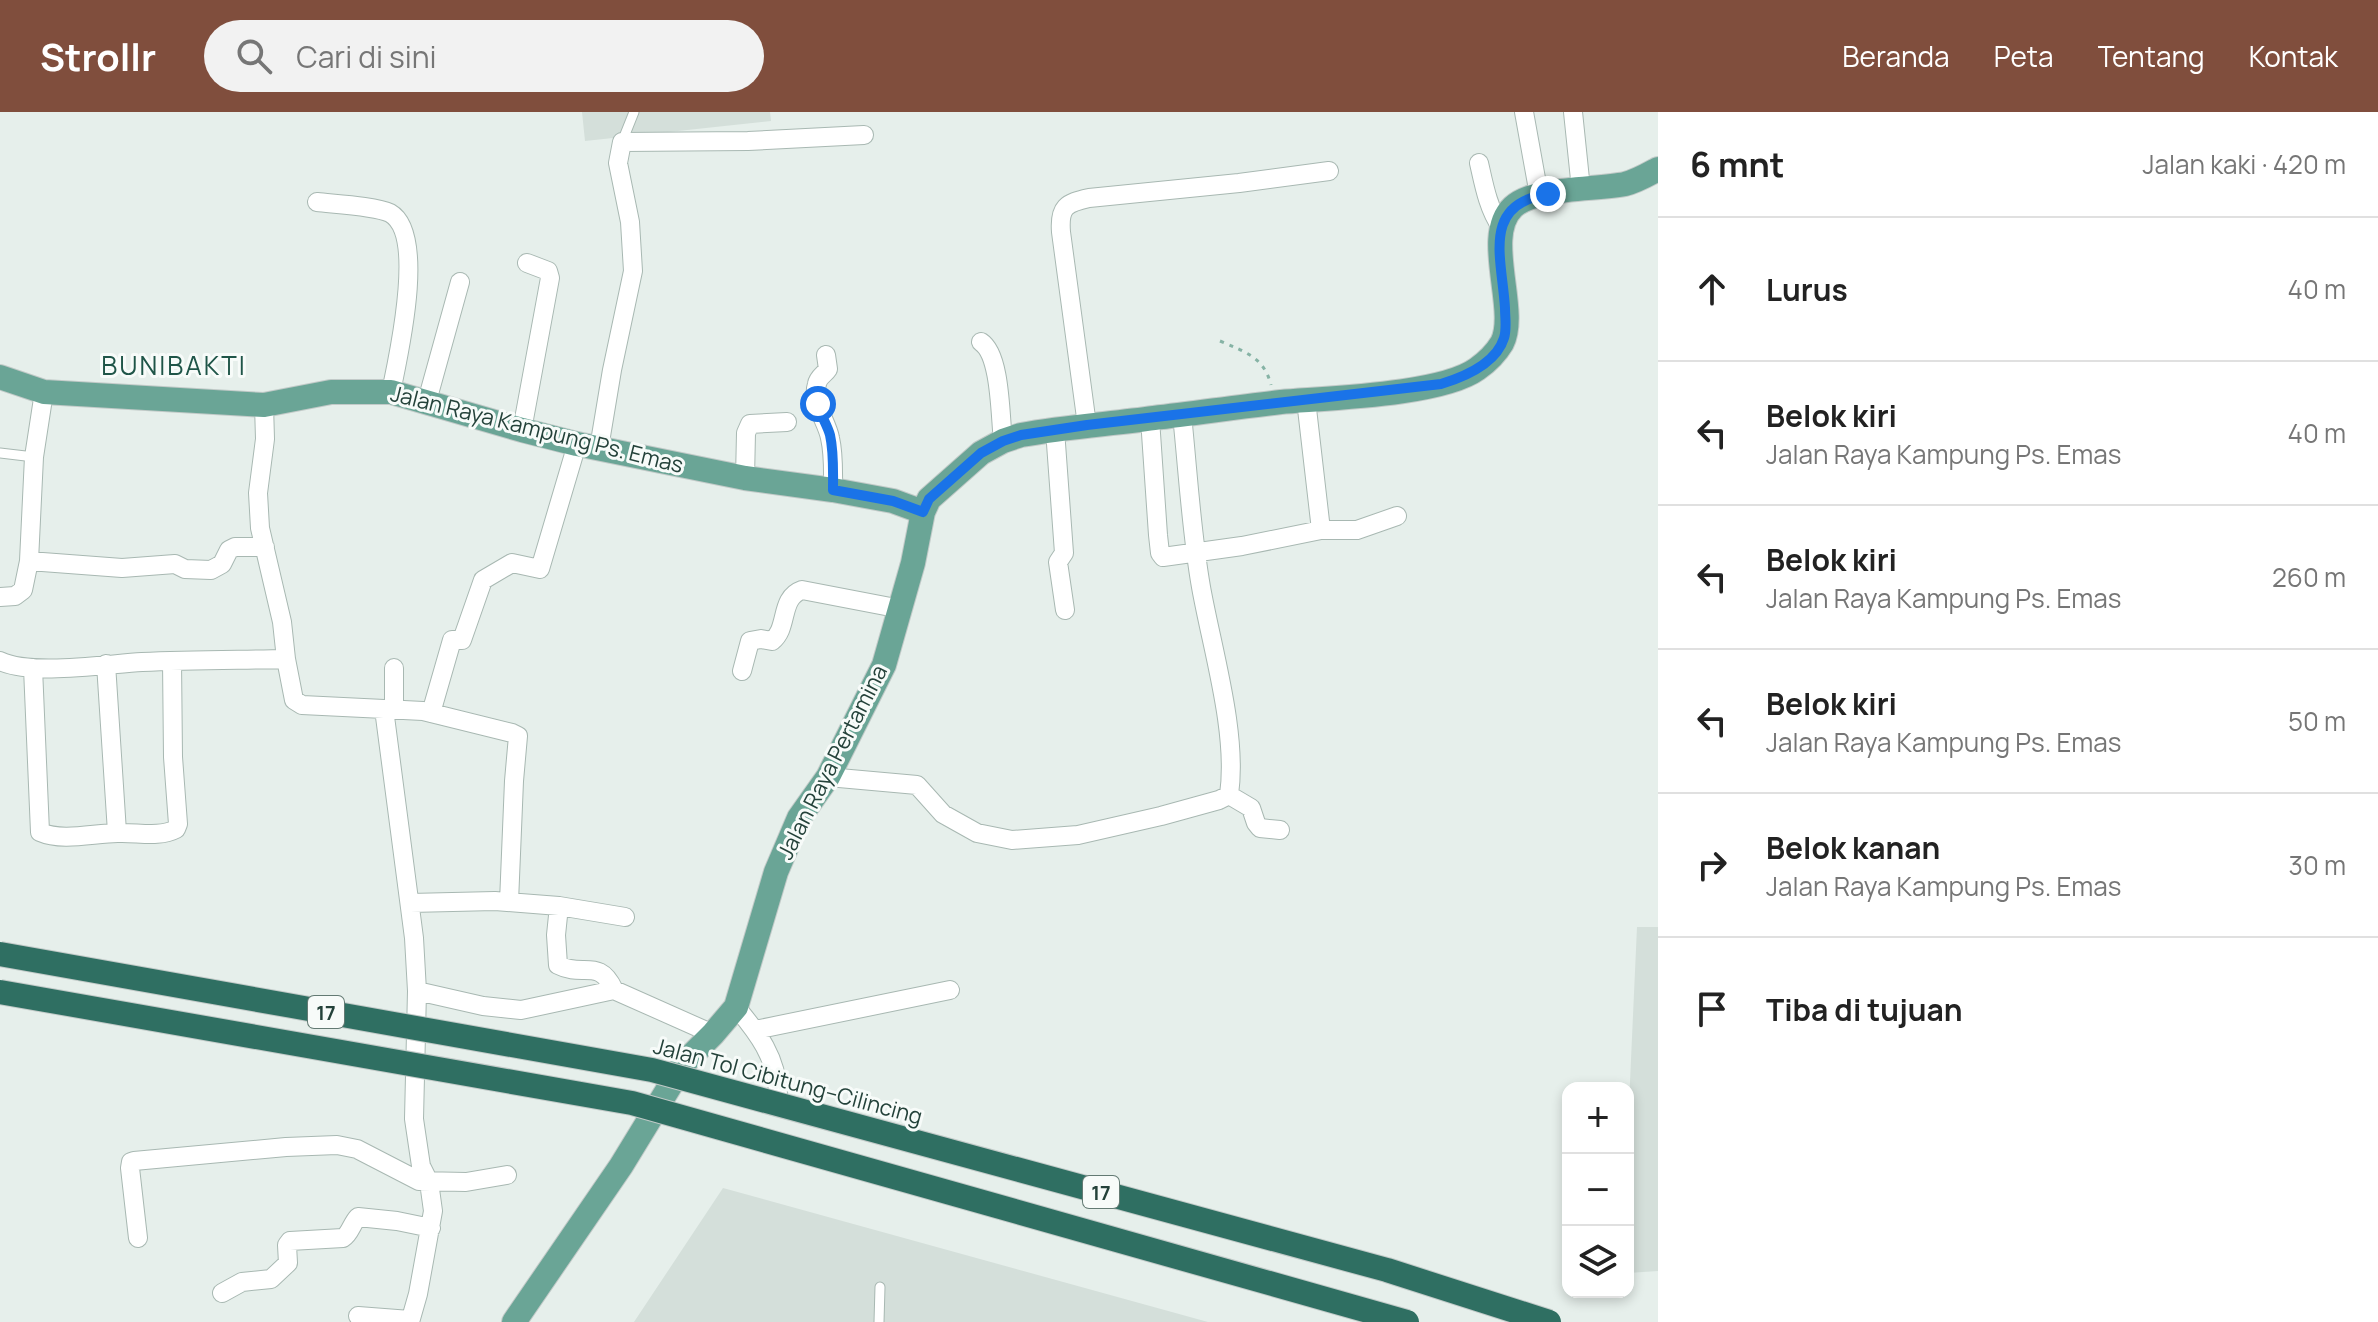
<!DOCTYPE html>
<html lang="id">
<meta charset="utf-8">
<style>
:root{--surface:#fff;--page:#f2f2f2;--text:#222;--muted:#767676;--line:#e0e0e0;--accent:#804e3d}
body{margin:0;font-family:Manrope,sans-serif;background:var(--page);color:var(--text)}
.controls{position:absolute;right:24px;bottom:24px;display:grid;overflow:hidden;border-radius:16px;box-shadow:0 4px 12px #0003}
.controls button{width:72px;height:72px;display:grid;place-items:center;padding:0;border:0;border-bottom:2px solid var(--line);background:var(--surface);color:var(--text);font:40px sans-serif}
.stop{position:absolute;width:24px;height:24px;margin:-18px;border:6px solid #1a73e8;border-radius:50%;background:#fff}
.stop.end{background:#1a73e8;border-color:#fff;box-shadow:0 2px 8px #0008}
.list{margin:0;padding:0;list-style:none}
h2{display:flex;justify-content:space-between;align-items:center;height:104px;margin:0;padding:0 32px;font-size:34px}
h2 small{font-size:26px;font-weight:400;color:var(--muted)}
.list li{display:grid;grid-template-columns:52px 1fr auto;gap:24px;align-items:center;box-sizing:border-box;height:144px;padding:0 32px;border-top:2px solid var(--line)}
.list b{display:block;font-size:30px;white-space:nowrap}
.list p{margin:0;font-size:26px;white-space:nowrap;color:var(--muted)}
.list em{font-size:26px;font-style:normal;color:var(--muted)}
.icon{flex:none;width:44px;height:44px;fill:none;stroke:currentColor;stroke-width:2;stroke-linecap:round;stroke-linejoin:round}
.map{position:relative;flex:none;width:1658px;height:1210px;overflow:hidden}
header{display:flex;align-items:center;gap:48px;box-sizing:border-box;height:112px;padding:0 40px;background:var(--accent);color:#fff}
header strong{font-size:38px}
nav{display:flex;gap:44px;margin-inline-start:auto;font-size:28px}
.search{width:560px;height:72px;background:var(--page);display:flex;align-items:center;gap:20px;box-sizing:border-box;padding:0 28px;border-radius:44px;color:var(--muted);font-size:30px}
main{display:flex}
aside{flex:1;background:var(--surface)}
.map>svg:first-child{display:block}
.built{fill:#d4dfda}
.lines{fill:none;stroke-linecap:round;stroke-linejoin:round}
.service-casing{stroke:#a8b8b2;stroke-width:11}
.minor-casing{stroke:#a8b8b2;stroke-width:20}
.primary-casing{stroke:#c2cac8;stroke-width:26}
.path{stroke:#86b3a5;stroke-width:3;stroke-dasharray:4 6;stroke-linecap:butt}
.service{stroke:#fff;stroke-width:9}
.minor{stroke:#fff;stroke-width:18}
.primary{stroke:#6aa596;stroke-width:24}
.motorway-bridge-casing{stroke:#c2cac8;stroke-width:26;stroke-linecap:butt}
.motorway-bridge{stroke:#2f6f62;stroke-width:24}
.route{stroke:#1a73e8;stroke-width:10}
.labels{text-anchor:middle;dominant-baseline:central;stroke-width:6;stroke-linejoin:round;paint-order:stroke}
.shield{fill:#f7fbf9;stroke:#637a73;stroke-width:2}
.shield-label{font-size:20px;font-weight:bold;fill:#24423a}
.street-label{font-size:22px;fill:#24423a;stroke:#f7fbf9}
.quarter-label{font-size:26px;letter-spacing:2px;fill:#1f5548;stroke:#f7fbf9}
</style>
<header>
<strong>Strollr</strong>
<div class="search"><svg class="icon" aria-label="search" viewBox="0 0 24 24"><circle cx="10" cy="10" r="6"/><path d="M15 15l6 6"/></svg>Cari di sini</div>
<nav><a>Beranda</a><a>Peta</a><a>Tentang</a><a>Kontak</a></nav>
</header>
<main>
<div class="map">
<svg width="1658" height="1210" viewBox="0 0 1658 1210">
<rect width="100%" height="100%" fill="#e6efeb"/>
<!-- built -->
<path class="built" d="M582 0H770L771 9 585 29Z
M1637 815H1658V1159L1628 1161V1014Z
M723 1076 1208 1210H634Z"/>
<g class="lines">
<!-- service casing -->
<g class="service-casing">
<path id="service" d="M622 30 634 0
M0 341 34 345
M879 1210 880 1175"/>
</g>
<!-- minor casing -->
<g class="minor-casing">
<path id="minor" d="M1524 0 1539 83
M1573 0 1581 77
M1479 51C1484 73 1488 96 1501 115
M317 90C334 92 376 94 390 101 427 122 398 245 391 280
M981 230C1001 243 1000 305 1003 329
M826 243 828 257C825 262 818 265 817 272 811 291 827 309 830 326 834 343 833 360 833 378
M1306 288 1321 418
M427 289 460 170
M264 293 265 327 258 381 260 416 282 510 286 547 294 588 302 593 384 597 414 826 417 879 414 1007 421 1054 429 1070 433 1099 418 1182 410 1210
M1150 307 1158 423 1160 441 1163 445 1242 434 1321 418H1357L1397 404
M1087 313 1061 120C1059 95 1066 91 1089 86L1239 71 1329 59
M522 318 550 166 548 159 527 151
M1055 318 1064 441 1058 450 1065 498
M599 336 612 258 633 159 630 110 618 51 622 30 748 29 864 23
M745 366 746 321 750 312 787 310
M29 449 122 456 175 452 185 457 211 458 222 452 229 438 235 435H265
M0 485 15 484 23 478 29 449 34 345 44 280
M0 549C31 564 106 552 142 550 190 548 238 548 286 547
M106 552 117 720
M33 556 40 720C63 730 94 721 118 721 137 720 159 726 176 717L178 712 173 645 172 549
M394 556V597
M742 559 750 529 761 527 772 529C789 516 779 486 802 478L901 497
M384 597 423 599 512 621 518 624 514 669 509 790
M431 601 452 528H462L483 468 512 451 540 457 577 332
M828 665 917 673 943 702 977 721 1012 728 1078 723 1161 704 1219 688 1229 683C1238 621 1212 537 1201 475 1191 418 1188 360 1182 303
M1229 683 1251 696 1256 711 1260 716 1280 718
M410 791 495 789 559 794 625 805
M559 794 556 823 558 853C583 866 599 845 614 878L713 922
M417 879 483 894 521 898 614 878
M736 895C758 921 777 946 778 982
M755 918 950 878
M138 1126 130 1056 131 1050 134 1049 286 1035 337 1033 357 1037 419 1069 466 1070 507 1063
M222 1181 242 1170 271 1167 288 1151 287 1133 290 1129 343 1126C350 1122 352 1111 358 1105L397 1109 431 1116
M358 1204 410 1208"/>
</g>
<!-- primary casing -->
<g class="primary-casing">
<path id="primary" d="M0 265 44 280 264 293 331 280H391L522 318 577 332 745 366 833 378 893 389 923 400
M514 1210 621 1054 684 951 713 922 736 895 776 760 799 706 828 665 884 553 913 451 923 400 929 387 981 341 1003 329 1021 323C1065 315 1110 312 1154 306 1196 301 1238 295 1281 290 1328 286 1441 283 1477 257 1487 250 1496 241 1502 231 1519 198 1482 124 1513 95 1534 75 1596 78 1625 72 1637 69 1647 63 1658 57"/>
</g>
<!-- path -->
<path class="path" d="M1220 229C1245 240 1264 245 1271 273"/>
<!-- service -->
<use href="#service" class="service"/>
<!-- minor -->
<use href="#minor" class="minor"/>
<!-- primary -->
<use href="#primary" class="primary"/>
<!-- motorway-bridge casing -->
<g class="motorway-bridge-casing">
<path id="motorway-bridge" d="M0 842 652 958 1387 1158 1549 1210
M0 880 632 991 1407 1210"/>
</g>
<!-- motorway-bridge -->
<use href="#motorway-bridge" class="motorway-bridge"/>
</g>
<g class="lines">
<!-- route -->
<path class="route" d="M818 292C820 303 827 312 830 323 834 341 833 359 833 378L893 389 923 400 929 387 981 341 1003 329 1021 323 1087 313 1441 272C1464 265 1496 252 1504 226 1507 217 1505 206 1505 196 1502 146 1481 92 1548 82"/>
</g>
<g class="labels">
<!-- shield labels -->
<g class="shield">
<rect x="308" y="884" width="36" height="32" rx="6"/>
<rect x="1083" y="1064" width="36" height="32" rx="6"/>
</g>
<g class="shield-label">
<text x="326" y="900">17</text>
<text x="1101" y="1080">17</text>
</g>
<!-- street labels -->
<g class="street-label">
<text transform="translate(537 317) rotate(14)">Jalan Raya Kampung Ps. Emas</text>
<text transform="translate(832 650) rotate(-63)">Jalan Raya Pertamina</text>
<text transform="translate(788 969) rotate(15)">Jalan Tol Cibitung–Cilincing</text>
</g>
<!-- quarter labels -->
<g class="quarter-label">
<text x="174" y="253">BUNIBAKTI</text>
</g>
</g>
</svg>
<div class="controls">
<button>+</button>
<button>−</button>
<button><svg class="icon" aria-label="layers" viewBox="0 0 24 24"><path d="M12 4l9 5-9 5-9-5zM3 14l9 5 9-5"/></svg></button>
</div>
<div class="stop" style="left:818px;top:292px"></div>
<div class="stop end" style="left:1548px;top:82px"></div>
</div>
<aside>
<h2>6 mnt<small>Jalan kaki · 420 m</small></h2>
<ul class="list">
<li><svg class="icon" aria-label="ahead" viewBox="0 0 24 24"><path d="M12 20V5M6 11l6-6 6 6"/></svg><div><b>Lurus</b></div><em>40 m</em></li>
<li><svg class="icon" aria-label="left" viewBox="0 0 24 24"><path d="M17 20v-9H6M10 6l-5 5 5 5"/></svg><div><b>Belok kiri</b><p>Jalan Raya Kampung Ps. Emas</p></div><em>40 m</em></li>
<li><svg class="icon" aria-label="left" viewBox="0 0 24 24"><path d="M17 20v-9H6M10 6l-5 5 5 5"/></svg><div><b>Belok kiri</b><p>Jalan Raya Kampung Ps. Emas</p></div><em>260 m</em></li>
<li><svg class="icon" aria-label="left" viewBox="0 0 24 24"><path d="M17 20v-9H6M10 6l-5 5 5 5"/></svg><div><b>Belok kiri</b><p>Jalan Raya Kampung Ps. Emas</p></div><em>50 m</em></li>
<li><svg class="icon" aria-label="right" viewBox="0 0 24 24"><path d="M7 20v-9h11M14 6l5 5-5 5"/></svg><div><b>Belok kanan</b><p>Jalan Raya Kampung Ps. Emas</p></div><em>30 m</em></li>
<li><svg class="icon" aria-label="arrive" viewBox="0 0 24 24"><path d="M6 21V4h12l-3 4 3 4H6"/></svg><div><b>Tiba di tujuan</b></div></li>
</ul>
</aside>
</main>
